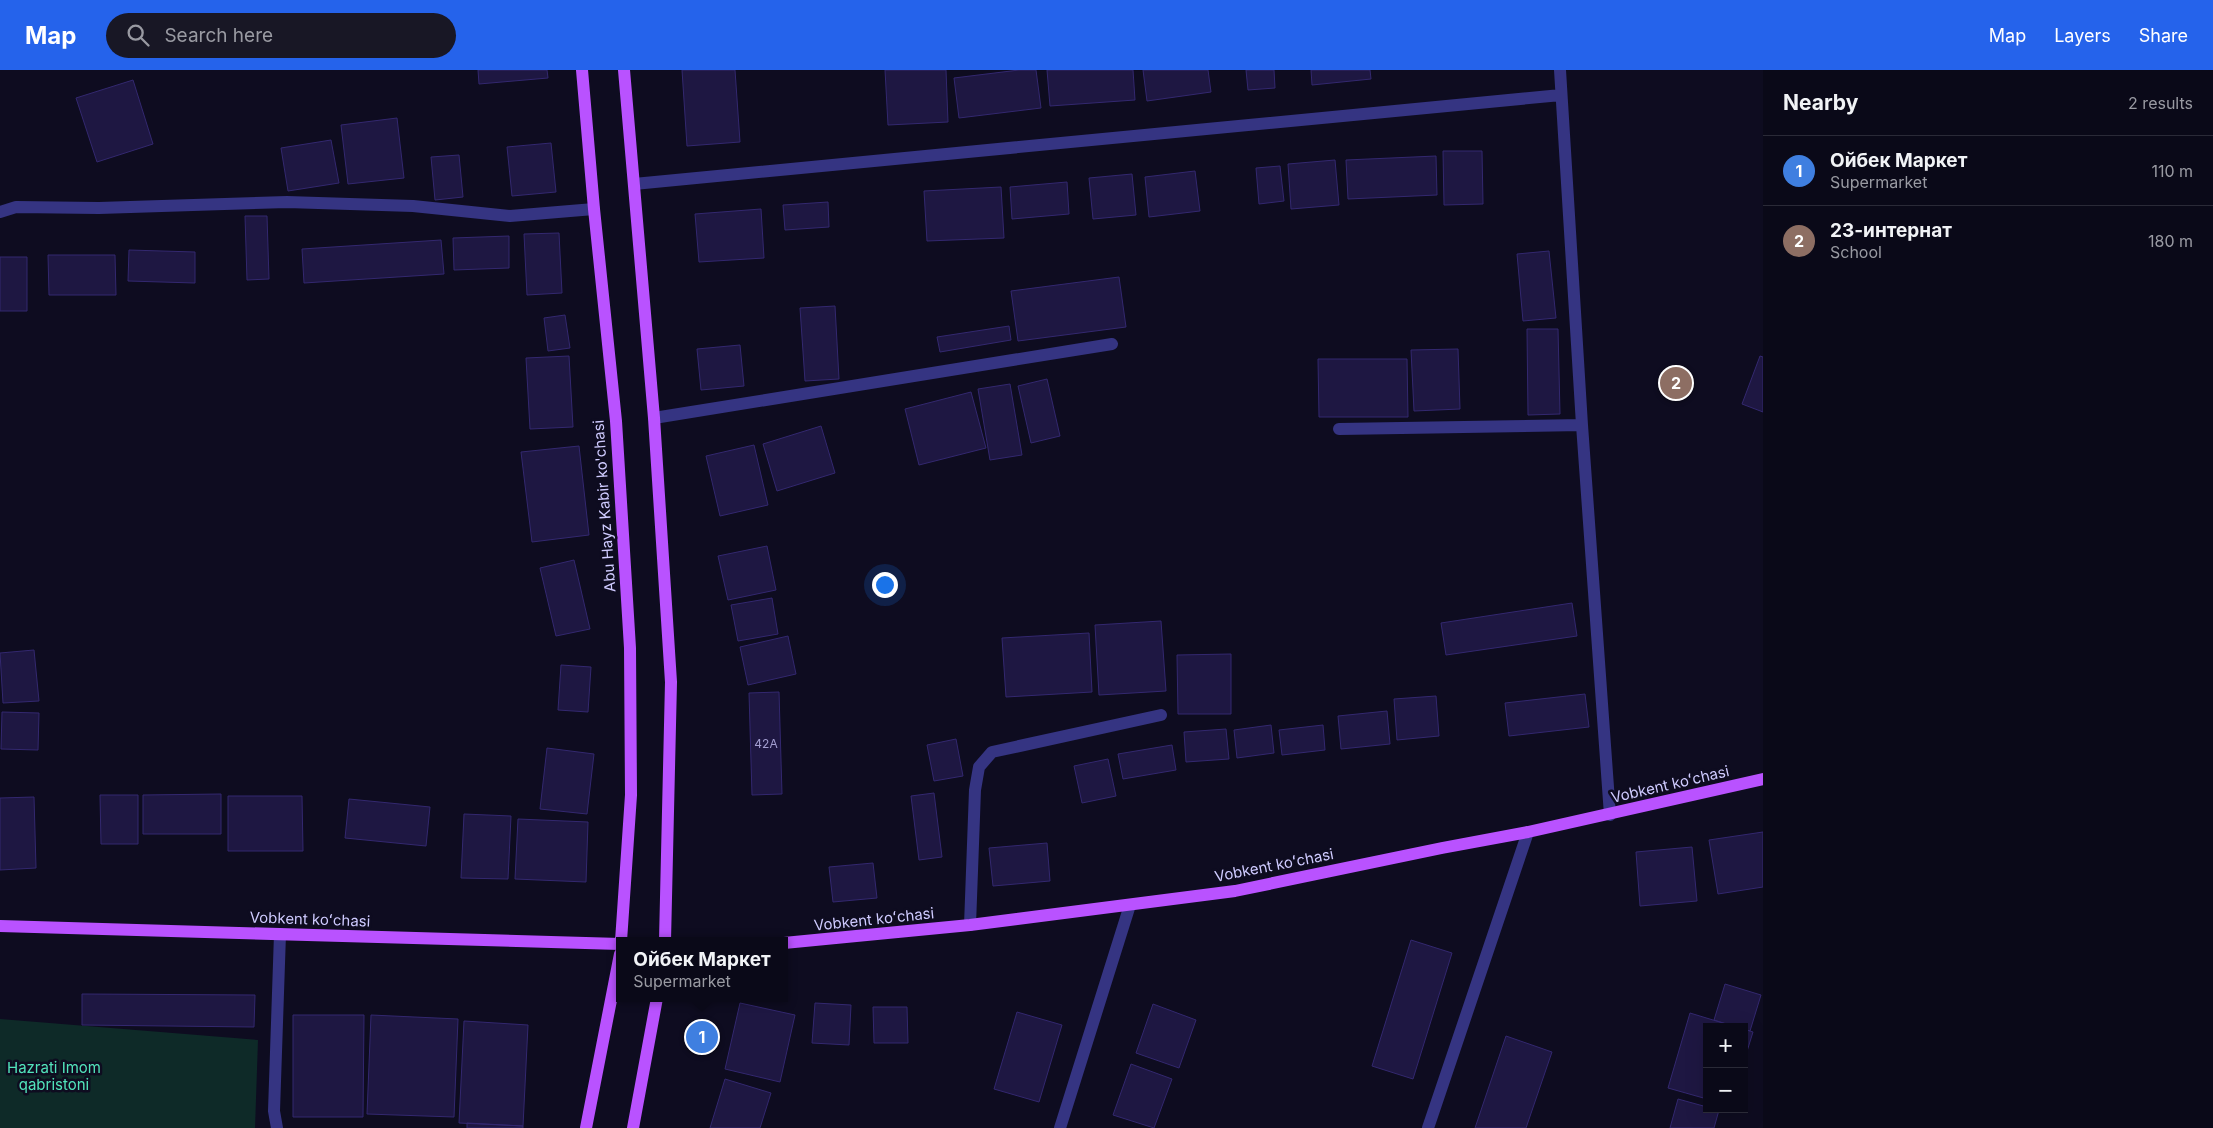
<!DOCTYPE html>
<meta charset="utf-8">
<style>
:root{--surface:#0a0918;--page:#181725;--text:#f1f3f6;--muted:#999aa2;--line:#2a2a37;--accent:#2563eb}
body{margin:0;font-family:Inter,sans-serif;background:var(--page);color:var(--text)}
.controls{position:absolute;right:15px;bottom:15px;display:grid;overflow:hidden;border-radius:0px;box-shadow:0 5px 20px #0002}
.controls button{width:45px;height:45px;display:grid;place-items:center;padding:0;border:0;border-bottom:1px solid var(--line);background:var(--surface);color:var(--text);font:25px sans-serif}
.you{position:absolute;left:884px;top:514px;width:18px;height:18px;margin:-12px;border:4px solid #fff;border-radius:50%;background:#1a73e8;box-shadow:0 0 0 8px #1a73e833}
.badge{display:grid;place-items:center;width:32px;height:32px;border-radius:50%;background:var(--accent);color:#fff;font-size:16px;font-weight:700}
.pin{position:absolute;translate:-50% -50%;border:2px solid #fff;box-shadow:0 1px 5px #0006}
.popup{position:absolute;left:616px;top:867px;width:172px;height:65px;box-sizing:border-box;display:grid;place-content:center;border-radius:0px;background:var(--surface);filter:drop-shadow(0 1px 4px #0005);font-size:16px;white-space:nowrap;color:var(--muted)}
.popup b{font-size:19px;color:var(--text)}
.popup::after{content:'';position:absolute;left:50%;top:100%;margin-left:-10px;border:10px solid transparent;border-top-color:var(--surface)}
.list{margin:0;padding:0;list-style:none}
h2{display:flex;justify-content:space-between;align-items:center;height:65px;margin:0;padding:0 20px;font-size:21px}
h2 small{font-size:16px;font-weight:400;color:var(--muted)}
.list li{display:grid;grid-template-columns:32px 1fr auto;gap:15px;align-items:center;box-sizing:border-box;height:70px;padding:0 20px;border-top:1px solid var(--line)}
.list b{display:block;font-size:19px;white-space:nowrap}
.list p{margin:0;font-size:16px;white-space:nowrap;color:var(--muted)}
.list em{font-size:16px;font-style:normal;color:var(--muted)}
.icon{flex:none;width:28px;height:28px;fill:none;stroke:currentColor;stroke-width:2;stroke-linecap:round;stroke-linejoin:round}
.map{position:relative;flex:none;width:1763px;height:1058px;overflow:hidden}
header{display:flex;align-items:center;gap:30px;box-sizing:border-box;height:70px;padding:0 25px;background:var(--accent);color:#fff}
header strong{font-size:24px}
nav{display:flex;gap:28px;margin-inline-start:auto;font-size:18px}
.search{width:350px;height:45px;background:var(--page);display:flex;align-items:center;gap:12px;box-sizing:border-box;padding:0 18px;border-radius:28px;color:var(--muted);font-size:19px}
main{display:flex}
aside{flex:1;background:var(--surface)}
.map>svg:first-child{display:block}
.green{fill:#0e2a28}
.building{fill:#1e1742;stroke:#33286f}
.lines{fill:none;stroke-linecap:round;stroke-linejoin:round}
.minor{stroke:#353482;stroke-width:12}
.major{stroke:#b952ff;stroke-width:12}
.labels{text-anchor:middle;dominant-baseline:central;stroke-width:5;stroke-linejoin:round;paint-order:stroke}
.number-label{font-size:12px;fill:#a39ed0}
.street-label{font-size:15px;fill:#cfcbff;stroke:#0e0c20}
.park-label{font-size:15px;fill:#52e4bb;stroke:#0e0c20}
</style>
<header>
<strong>Map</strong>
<div class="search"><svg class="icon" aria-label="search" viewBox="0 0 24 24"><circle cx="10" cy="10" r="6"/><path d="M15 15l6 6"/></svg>Search here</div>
<nav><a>Map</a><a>Layers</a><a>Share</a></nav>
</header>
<main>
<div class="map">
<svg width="1763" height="1058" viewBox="0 0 1763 1058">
<rect width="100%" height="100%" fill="#0e0c20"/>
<!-- green -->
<path class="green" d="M0 949 258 970 255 1058H0Z"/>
<!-- building -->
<path class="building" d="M478 0H547L548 8 479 14Z
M682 0H735L740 72 687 76Z
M885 0H946L948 52 888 55Z
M1019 0H1036L1041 38 959 48 954 8Z
M1047 0H1133L1135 30 1050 36Z
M1143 0H1208L1211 22 1147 31Z
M1246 0H1274L1275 18 1248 20Z
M1311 0H1370L1371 9 1312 15Z
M133 10 153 74 97 92 76 28Z
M397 48 404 108 348 114 341 55Z
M331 70 339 113 288 121 281 78Z
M551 73 556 122 512 126 507 77Z
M1443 81H1482L1483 134 1444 135Z
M459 85 463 127 435 130 431 87Z
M1436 86 1437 125 1348 129 1346 90Z
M1335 90 1339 135 1291 139 1288 94Z
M1280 96 1284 131 1259 134 1256 98Z
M1195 101 1200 141 1149 147 1145 107Z
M1132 104 1136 145 1093 149 1089 108Z
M1067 112 1069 144 1012 149 1010 117Z
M1001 117 1004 168 927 171 924 121Z
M828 132 829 157 785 160 783 135Z
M761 139 764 188 699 192 695 144Z
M245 146H267L269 209 247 210Z
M559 163 562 223 527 225 524 164Z
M509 166V198L454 200 453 168Z
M441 170 444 204 304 213 302 179Z
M129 180 195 182V213L128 211Z
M1549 181 1556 248 1523 251 1517 184Z
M48 185H115L116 225H49Z
M0 187H27V241H0Z
M1119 207 1126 257 1018 271 1011 221Z
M835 236 839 309 805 311 800 238Z
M565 245 570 278 548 281 544 248Z
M1009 256 1011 270 940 282 937 267Z
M1527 259H1558L1560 344 1528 345Z
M740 275 744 316 701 320 697 279Z
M1458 279 1460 339 1414 341 1411 280Z
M569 286 573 357 530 359 526 288Z
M1760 286 1763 287V342L1742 334Z
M1318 289H1407L1408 347H1319Z
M1047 309 1060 366 1031 373 1018 316Z
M1010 314 1022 385 990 390 978 319Z
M971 322 986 378 919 395 905 339Z
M821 356 835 403 777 421 763 374Z
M754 375 768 435 720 446 706 386Z
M579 376 589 465 532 472 521 382Z
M767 476 776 520 728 530 718 486Z
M574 490 590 559 556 566 540 498Z
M772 528 778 564 738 571 731 535Z
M1572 533 1577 566 1446 585 1441 553Z
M1161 551 1166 621 1099 625 1095 555Z
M1089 563 1092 622 1006 627 1002 568Z
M788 566 796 604 748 615 740 577Z
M34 580 39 631 3 633 0 583Z
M1231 584V644H1178L1177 585Z
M561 595 591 597 588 642 558 640Z
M779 622 782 724 752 725 749 623Z
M1585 624 1589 657 1509 666 1505 633Z
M1436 626 1439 666 1397 670 1394 629Z
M1387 641 1390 674 1341 679 1338 646Z
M2 642 39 643 38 680 1 679Z
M1271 655 1274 683 1237 688 1234 660Z
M1323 655 1325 680 1282 685 1279 660Z
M1226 659 1229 689 1186 692 1184 662Z
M956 669 963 706 934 711 927 675Z
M1172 675 1176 700 1123 709 1118 684Z
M547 678 594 684 587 744 540 739Z
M1108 689 1116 726 1082 733 1074 696Z
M934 723 942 787 919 790 911 726Z
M221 724V764H143V725Z
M100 725H138V774H101Z
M228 726H302L303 781H228Z
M34 727 36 798 0 800V728Z
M349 729 430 737 426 776 345 768Z
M464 744 511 746 508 809 461 808Z
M518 749 588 752 586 812 515 809Z
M1763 762V817L1718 824 1709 770Z
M1047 773 1050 811 993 816 989 778Z
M1692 777 1697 831 1640 836 1636 782Z
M873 793 877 828 833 832 829 797Z
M1411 870 1452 883 1413 1009 1372 996Z
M1725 914 1761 925 1750 961 1744 959V957H1736L1714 950Z
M82 924 255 925 254 957 82 955Z
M740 933 795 945 780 1012 725 999Z
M815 933 851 935 849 975 812 973Z
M1153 934 1196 950 1179 998 1136 983Z
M873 937H907L908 973H874Z
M1017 942 1062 955 1039 1032 994 1019Z
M1690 943 1736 957H1707V1029L1668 1018Z
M293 945H364L363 1047H293Z
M371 945 458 949 454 1047 367 1044Z
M464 951 528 955 523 1056 459 1053Z
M1744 959 1753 962 1744 991Z
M1506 966 1552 982 1526 1058H1475Z
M1131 994 1172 1009 1154 1058 1113 1045Z
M725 1009 771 1023 760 1058H710Z
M1678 1029 1707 1037V1039L1719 1040 1714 1058H1670Z
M467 1053 523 1056V1058H467Z"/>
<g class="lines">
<!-- minor -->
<path class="minor" d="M1560 0 1582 355 1610 745
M634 114 1561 25
M0 142 16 137 99 138 287 132 413 136 510 146 594 139
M654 348 1112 274
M1339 359 1582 355
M970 855 975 720 979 697 992 682 1161 645
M277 1058 274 1041 280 864
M1060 1058 1130 835
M1428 1058 1528 762"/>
<!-- major -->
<path class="major" d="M582 0 594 139 616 351 630 578 631 725 621 871
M624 0 654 348 671 612 665 871
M0 856 620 874
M784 873 970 855 1235 821 1442 778 1528 762 1763 709
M586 1058 620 884
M633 1058 657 928"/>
</g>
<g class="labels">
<!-- number labels -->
<g class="number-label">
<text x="766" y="673">42A</text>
</g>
<!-- street labels -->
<g class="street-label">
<text transform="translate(604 436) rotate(-94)">Abu Hayz Kabir ko'chasi</text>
<text transform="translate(1670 714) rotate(-13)">Vobkent koʻchasi</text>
<text transform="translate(1274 795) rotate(-11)">Vobkent koʻchasi</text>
<text transform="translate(310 849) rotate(2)">Vobkent koʻchasi</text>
<text transform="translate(874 849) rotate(-6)">Vobkent koʻchasi</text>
</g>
<!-- park labels -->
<g class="park-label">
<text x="54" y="997">Hazrati Imom<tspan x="54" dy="17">qabristoni</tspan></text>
</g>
</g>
</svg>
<div class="controls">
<button>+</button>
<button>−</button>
</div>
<div class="you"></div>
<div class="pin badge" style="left:702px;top:967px;background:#3f7fe0">1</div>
<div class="popup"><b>Ойбек Маркет</b>Supermarket</div>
<div class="pin badge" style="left:1676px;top:313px;background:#8d6e63">2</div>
</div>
<aside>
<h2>Nearby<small>2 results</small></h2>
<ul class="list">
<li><span class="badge" style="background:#3f7fe0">1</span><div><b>Ойбек Маркет</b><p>Supermarket</p></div><em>110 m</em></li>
<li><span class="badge" style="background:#8d6e63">2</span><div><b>23-интернат</b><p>School</p></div><em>180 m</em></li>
</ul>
</aside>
</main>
